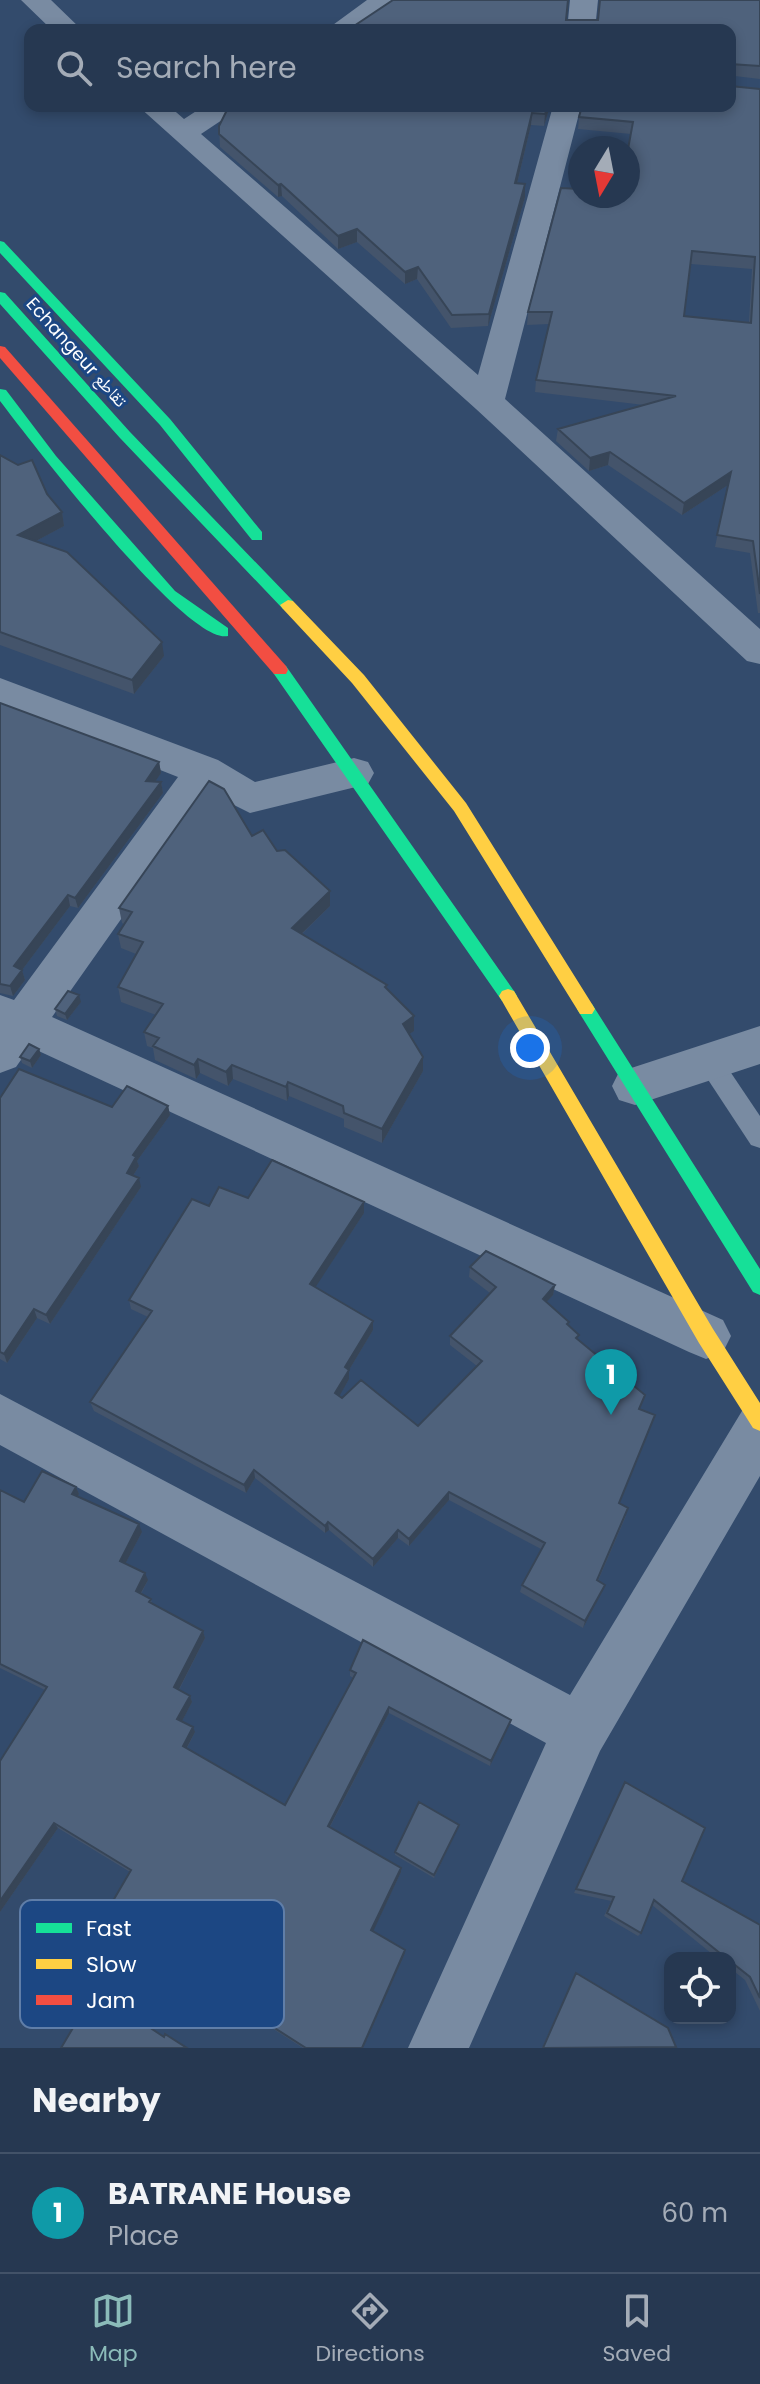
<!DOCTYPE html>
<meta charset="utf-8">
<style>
:root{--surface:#263851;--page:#32435b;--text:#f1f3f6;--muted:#a4acb7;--line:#425268;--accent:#8bbbb9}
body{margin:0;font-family:Poppins,"Noto Naskh Arabic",sans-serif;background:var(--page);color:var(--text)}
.controls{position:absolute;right:24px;bottom:24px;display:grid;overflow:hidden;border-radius:16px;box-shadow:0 4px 12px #0003}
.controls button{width:72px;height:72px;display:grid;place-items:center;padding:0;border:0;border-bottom:2px solid var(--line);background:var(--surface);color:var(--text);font:40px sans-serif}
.compass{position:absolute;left:568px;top:136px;width:72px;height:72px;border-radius:50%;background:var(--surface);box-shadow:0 4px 12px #0003;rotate:190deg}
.you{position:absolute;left:530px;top:1048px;width:28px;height:28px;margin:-20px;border:6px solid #fff;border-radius:50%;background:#1a73e8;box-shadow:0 0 0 12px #1a73e833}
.badge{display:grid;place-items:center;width:52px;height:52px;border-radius:50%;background:var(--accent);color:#fff;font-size:26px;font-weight:700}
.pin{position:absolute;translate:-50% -66px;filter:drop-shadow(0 2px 4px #0008)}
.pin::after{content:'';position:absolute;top:42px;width:28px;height:24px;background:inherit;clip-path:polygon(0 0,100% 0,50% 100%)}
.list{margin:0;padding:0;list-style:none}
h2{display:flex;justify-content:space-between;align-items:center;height:104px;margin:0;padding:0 32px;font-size:34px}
h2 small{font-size:26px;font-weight:400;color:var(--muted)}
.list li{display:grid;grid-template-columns:52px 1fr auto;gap:24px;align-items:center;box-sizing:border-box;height:120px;padding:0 32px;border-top:2px solid var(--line)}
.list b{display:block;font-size:30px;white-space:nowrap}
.list p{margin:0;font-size:26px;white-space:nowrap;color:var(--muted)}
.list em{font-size:26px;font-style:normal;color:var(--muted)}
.icon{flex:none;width:44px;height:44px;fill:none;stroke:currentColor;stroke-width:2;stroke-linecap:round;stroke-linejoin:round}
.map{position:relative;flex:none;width:760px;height:2048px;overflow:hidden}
.search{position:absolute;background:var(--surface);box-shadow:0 4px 12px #0003;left:24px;right:24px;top:24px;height:88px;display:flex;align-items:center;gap:20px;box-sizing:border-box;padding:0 28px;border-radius:16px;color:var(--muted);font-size:30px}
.sheet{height:224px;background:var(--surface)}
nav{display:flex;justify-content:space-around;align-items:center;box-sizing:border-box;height:112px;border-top:2px solid var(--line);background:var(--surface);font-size:22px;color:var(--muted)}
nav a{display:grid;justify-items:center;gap:4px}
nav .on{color:var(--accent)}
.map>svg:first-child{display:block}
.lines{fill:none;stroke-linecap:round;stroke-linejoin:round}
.lane{fill:#798ba2;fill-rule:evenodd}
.street{fill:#798ba2;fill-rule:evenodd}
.fast{fill:#16e098;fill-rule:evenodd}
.slow{fill:#ffcf43;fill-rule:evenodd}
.jam{fill:#f24e42;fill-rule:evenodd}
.wall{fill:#44546b;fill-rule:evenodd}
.shaded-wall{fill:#374557}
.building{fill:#4f627c;stroke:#374557;stroke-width:2;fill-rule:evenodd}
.labels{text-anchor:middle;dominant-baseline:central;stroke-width:6;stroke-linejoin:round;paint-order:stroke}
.far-street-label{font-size:18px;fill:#fff;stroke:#1c4783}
.key{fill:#1c4783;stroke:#607ea8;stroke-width:2}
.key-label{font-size:22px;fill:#fff}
</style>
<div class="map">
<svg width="760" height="2048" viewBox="0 0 760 2048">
<rect width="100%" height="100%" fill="#334b6c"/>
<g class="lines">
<!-- lane -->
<path class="lane" d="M710 1052 719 1055 760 1116V1148L751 1145 701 1069 698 1062 701 1055Z"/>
<!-- street -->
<path class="street" d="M21 0H51L82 30H52Z
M367 0H399L358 30H326Z
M570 0H598L595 30H567Z
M138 106H169L184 119 204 106H238L234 112 201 134 478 375 553 106H581L505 399 760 629V664L747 661 476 409Z
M0 678 218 760 255 782 354 758 368 762 374 773 368 784 250 813 210 793 52 1017 723 1320 731 1336 723 1352 706 1359 689 1352 30 1047 16 1067 0 1073V995L14 1000 178 777 0 707Z
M760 1026V1064L635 1105 619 1100 612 1086 619 1072Z
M0 1394 570 1695 742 1411 760 1404V1476L600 1751 469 2048H408L546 1743 0 1445Z"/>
<!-- fast -->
<path class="fast" d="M0 241 4 242 170 419 262 532V540H252L160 425 0 253Z
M0 292 5 293 130 432 293 601V609H283L120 438 0 304Z
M0 389 6 390 56 456 175 591 228 628V636C187 646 29 439 0 401Z
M280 664 286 666 514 991 517 996 514 1001H502L274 674 272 670 274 666Z
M586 1002 592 1004 760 1269V1295L753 1292 580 1014 577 1009 580 1004Z"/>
<!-- slow -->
<path class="slow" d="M288 600 293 601 364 675 466 803 592 1004 595 1009 592 1014H580L454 811 352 683 283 609 280 605Z
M508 989 514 991 713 1329 760 1403V1431L753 1428 699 1343 502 1001 499 996 502 991Z"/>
<!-- jam -->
<path class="jam" d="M0 346 5 347 286 666 288 670 286 674H274L0 358Z"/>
</g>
<!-- wall -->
<path class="wall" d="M760 0V79L348 30 566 20H598Z
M760 89V613H758L750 553 715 547 728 485 682 515 608 465 589 471 556 441 558 429 644 405 535 392 536 380 549 324 527 325 528 312 628 196 631 134 578 129 579 117ZM691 264 752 269 749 322 684 316Z
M229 106H550L544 126 531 125 517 184 525 197 488 326 451 328 417 279 405 284 357 242 338 249 282 196 278 197 220 147 219 126Z
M0 455 47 494 62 512 64 526 36 541 164 656 134 694 0 645Z
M0 703 159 762 161 773 155 781 161 782 163 793 78 908 70 906 22 970 25 980 13 996 0 993Z
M252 836 277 851 330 906 302 934 387 985V990L414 1031 409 1034 423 1057V1071L382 1143 344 1127V1119L289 1096 287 1101 233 1079 228 1086 200 1073 196 1079 155 1060 153 1048 147 1046 144 1032 156 1015 121 1002 118 987 136 954 121 948 118 934 124 924 122 923 119 908Z
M81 1002 67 1020 57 1016 55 1009Z
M39 1049 41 1055 32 1068 22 1063 20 1057Z
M0 1098 112 1107 168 1106 170 1115 137 1161 139 1166 133 1176 141 1187 50 1324 37 1318 7 1363 0 1359Z
M248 1198 364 1202V1213L315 1287 373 1321V1330L349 1370V1379L339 1396 342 1398 418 1426 477 1366 450 1345V1336L490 1293 469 1277 470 1267 555 1285 553 1295 546 1302 569 1325 578 1340 640 1409 619 1504 626 1516 598 1581 602 1592 583 1628 520 1592 522 1585 541 1549 449 1500 409 1546 398 1538 373 1567 329 1530 325 1533 255 1478 246 1493 94 1411 90 1402 148 1317 131 1309 129 1300 209 1206Z
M76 1487 79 1494 78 1496 142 1532 125 1564 148 1580 141 1594 151 1599 152 1604 203 1631 205 1638 179 1690 190 1696 192 1702 182 1721 195 1732 187 1748 285 1805 353 1678 350 1676V1670L511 1720 509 1726 490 1766 389 1713 330 1827 401 1868V1872L373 1931 405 1950V1953L363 2048H303L253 2016 250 2021 237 2012 230 2026 176 1968 106 1921 103 1918 130 1872 58 1828 0 1912V1761L45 1690 0 1668V1490L24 1502Z
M625 1782 682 1881 760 1925V2011L745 1980 730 1968V1958H717L652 1905 641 1933 638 1936 604 1916 611 1901 574 1893Z
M459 1825 434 1878 395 1855V1852Z
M576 1973 675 2048H542Z"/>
<!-- shaded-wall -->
<path class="shaded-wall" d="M548 106H550L544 126 545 114Z
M532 113 531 125 514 196 515 183Z
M281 184 282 196 278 197V185Z
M525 184V197L488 326 489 314Z
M357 229V242L338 249V236Z
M418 267 417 279 405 284V272Z
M610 452 608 465 589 471 590 458Z
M731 472 728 485 682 515 684 503Z
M62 512 64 526 21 549 18 535Z
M162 642 164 656 134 694 132 680Z
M159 762 161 773 148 792 146 781Z
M161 782 163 793 78 908 75 898Z
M330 891V906L292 943V928Z
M68 895 70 906 22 970 25 980 13 996 10 986 14 966Z
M79 995 81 1002 67 1020 65 1014Z
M414 1016V1031L403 1038V1024Z
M39 1049 41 1055 32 1068 30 1061Z
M423 1057V1071L382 1143V1129Z
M198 1059 200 1073 196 1079 194 1065Z
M232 1065 233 1079 228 1086 226 1072Z
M288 1082 289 1096 287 1101 286 1087Z
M168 1106 170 1115 137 1161 139 1166 129 1182 127 1173 133 1155Z
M139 1178 141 1187 50 1324 46 1315Z
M364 1202V1213L311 1294 310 1284Z
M555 1285 553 1295 541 1308 543 1299Z
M34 1309 37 1318 7 1363 4 1354Z
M373 1321V1330L349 1370V1379L336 1402 335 1393 345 1367Z
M254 1470 255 1478 246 1493 244 1485Z
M76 1487 79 1494 75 1501 72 1494Z
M449 1492V1500L409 1546V1539Z
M328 1522 329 1530 325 1533V1526Z
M139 1524 142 1532 123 1568 120 1561Z
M398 1530V1538L373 1567V1559Z
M145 1573 148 1580 138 1598 136 1591Z
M605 1585 602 1592 583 1628 585 1621Z
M203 1631 205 1638 177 1693 174 1687Z
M190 1696 192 1702 180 1725 177 1719Z
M389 1707V1713L328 1830V1826Z
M511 1720 509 1726 490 1766 491 1761Z
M193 1727 195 1732 185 1751 183 1746Z
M54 1823 58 1828 0 1912V1901Z
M401 1868V1872L372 1934 371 1930Z
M405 1950V1953L363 2048H362Z
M235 2009 237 2012 230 2026 228 2023Z"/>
<!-- building -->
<path class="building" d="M393 0H568L566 20H598L600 0H760V66L730 64V30H348Z
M730 86 760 89V594L753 541 717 535 731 472 684 503 610 452 590 458 558 429 676 396 536 380 552 312H528L561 188 580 189V196H628V149L633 122 579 117 582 106H730ZM692 251 755 257 751 323 684 316Z
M229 106H548L545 114 532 113 515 183 525 184 489 314 452 315 418 267 405 272 357 229 338 236 281 184 278 185 219 134V126Z
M0 455 18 465 32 460 47 494 62 512 18 535 67 552 162 642 132 680 0 632Z
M0 703 159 762 146 781 161 782 75 898 68 895 14 966 22 970 10 986 0 984Z
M209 781 224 789 252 836 263 830 277 851 285 850 330 891 292 928 387 985 385 987 414 1016 403 1024 423 1057 382 1129 344 1113 343 1106 288 1082 286 1087 232 1065 226 1072 198 1059 194 1065 153 1046 159 1038 144 1032 163 1004 118 987 143 942 118 934 132 912 119 908Z
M68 991 79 995 65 1014 55 1009Z
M29 1044 39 1049 30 1061 20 1057Z
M19 1069 112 1107 127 1086 168 1106 133 1155 136 1157 127 1173 139 1178 46 1315 34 1309 4 1354 0 1352V1098Z
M272 1160 364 1202 310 1284 373 1321 345 1367 349 1370 335 1393 342 1398 361 1380 418 1426 482 1361 450 1336 496 1287 470 1267 486 1251 555 1285 543 1299 569 1322 567 1324 579 1335 576 1338 645 1395 639 1409 655 1415 619 1503 628 1508 597 1580 605 1585 585 1621 522 1585 545 1543 449 1492 409 1539 398 1530 373 1559 328 1522 325 1526 254 1470 244 1485 90 1402 152 1311 129 1300 192 1199 209 1206 219 1187 248 1198Z
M42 1471 76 1487 72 1494 139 1524 120 1561 145 1573 136 1591 151 1599 149 1602 203 1631 174 1687 190 1696 177 1719 193 1727 183 1746 285 1805 356 1673 350 1670 363 1640 511 1720 491 1761 389 1707 328 1826 401 1868 371 1930 405 1950 362 2048H306L251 2013 248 2019 235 2009 228 2023 174 1964 103 1918 131 1870 54 1823 0 1901V1761L47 1687 0 1664V1490L24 1502Z
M625 1782 705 1828 682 1881 760 1925V1998L750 1977 730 1961V1958H726L654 1900 641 1933 607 1913 614 1897 576 1889Z
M419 1802 459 1825 434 1875 395 1852Z
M576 1973 668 2028 676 2047 543 2048Z
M95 1991 164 2037 165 2034 187 2048H61Z"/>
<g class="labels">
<!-- far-street labels -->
<g class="far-street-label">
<text transform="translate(77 352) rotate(48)">Echangeur تقاطع</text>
</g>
</g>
<!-- legend -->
<rect x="20" y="1900" width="264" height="128" rx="12" class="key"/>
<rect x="36" y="1923" width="36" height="10" fill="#16e098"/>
<rect x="36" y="1959" width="36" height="10" fill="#ffcf43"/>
<rect x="36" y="1995" width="36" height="10" fill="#f24e42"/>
<g class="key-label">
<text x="86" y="1936">Fast</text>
<text x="86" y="1972">Slow</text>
<text x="86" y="2008">Jam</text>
</g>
</svg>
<div class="controls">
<button><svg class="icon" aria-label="locate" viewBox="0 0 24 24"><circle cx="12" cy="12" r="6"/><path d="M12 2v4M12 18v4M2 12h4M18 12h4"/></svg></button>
</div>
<svg class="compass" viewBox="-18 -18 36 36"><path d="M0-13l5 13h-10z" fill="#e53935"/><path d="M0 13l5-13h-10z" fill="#a4acb7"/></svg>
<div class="you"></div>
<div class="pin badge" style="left:611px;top:1415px;background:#0f9aa8">1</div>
<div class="search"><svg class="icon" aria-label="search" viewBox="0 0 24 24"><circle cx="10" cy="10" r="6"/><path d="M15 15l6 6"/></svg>Search here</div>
</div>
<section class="sheet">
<h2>Nearby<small></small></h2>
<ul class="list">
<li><span class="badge" style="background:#0f9aa8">1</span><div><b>BATRANE House</b><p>Place</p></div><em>60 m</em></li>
</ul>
</section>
<nav>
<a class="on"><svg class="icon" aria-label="map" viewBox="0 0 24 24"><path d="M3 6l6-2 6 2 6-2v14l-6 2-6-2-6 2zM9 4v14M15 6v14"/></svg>Map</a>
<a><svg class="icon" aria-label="directions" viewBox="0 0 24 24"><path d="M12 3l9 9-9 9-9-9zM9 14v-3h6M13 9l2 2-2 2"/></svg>Directions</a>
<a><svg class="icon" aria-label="saved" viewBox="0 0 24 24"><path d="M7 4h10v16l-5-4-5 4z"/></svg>Saved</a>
</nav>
